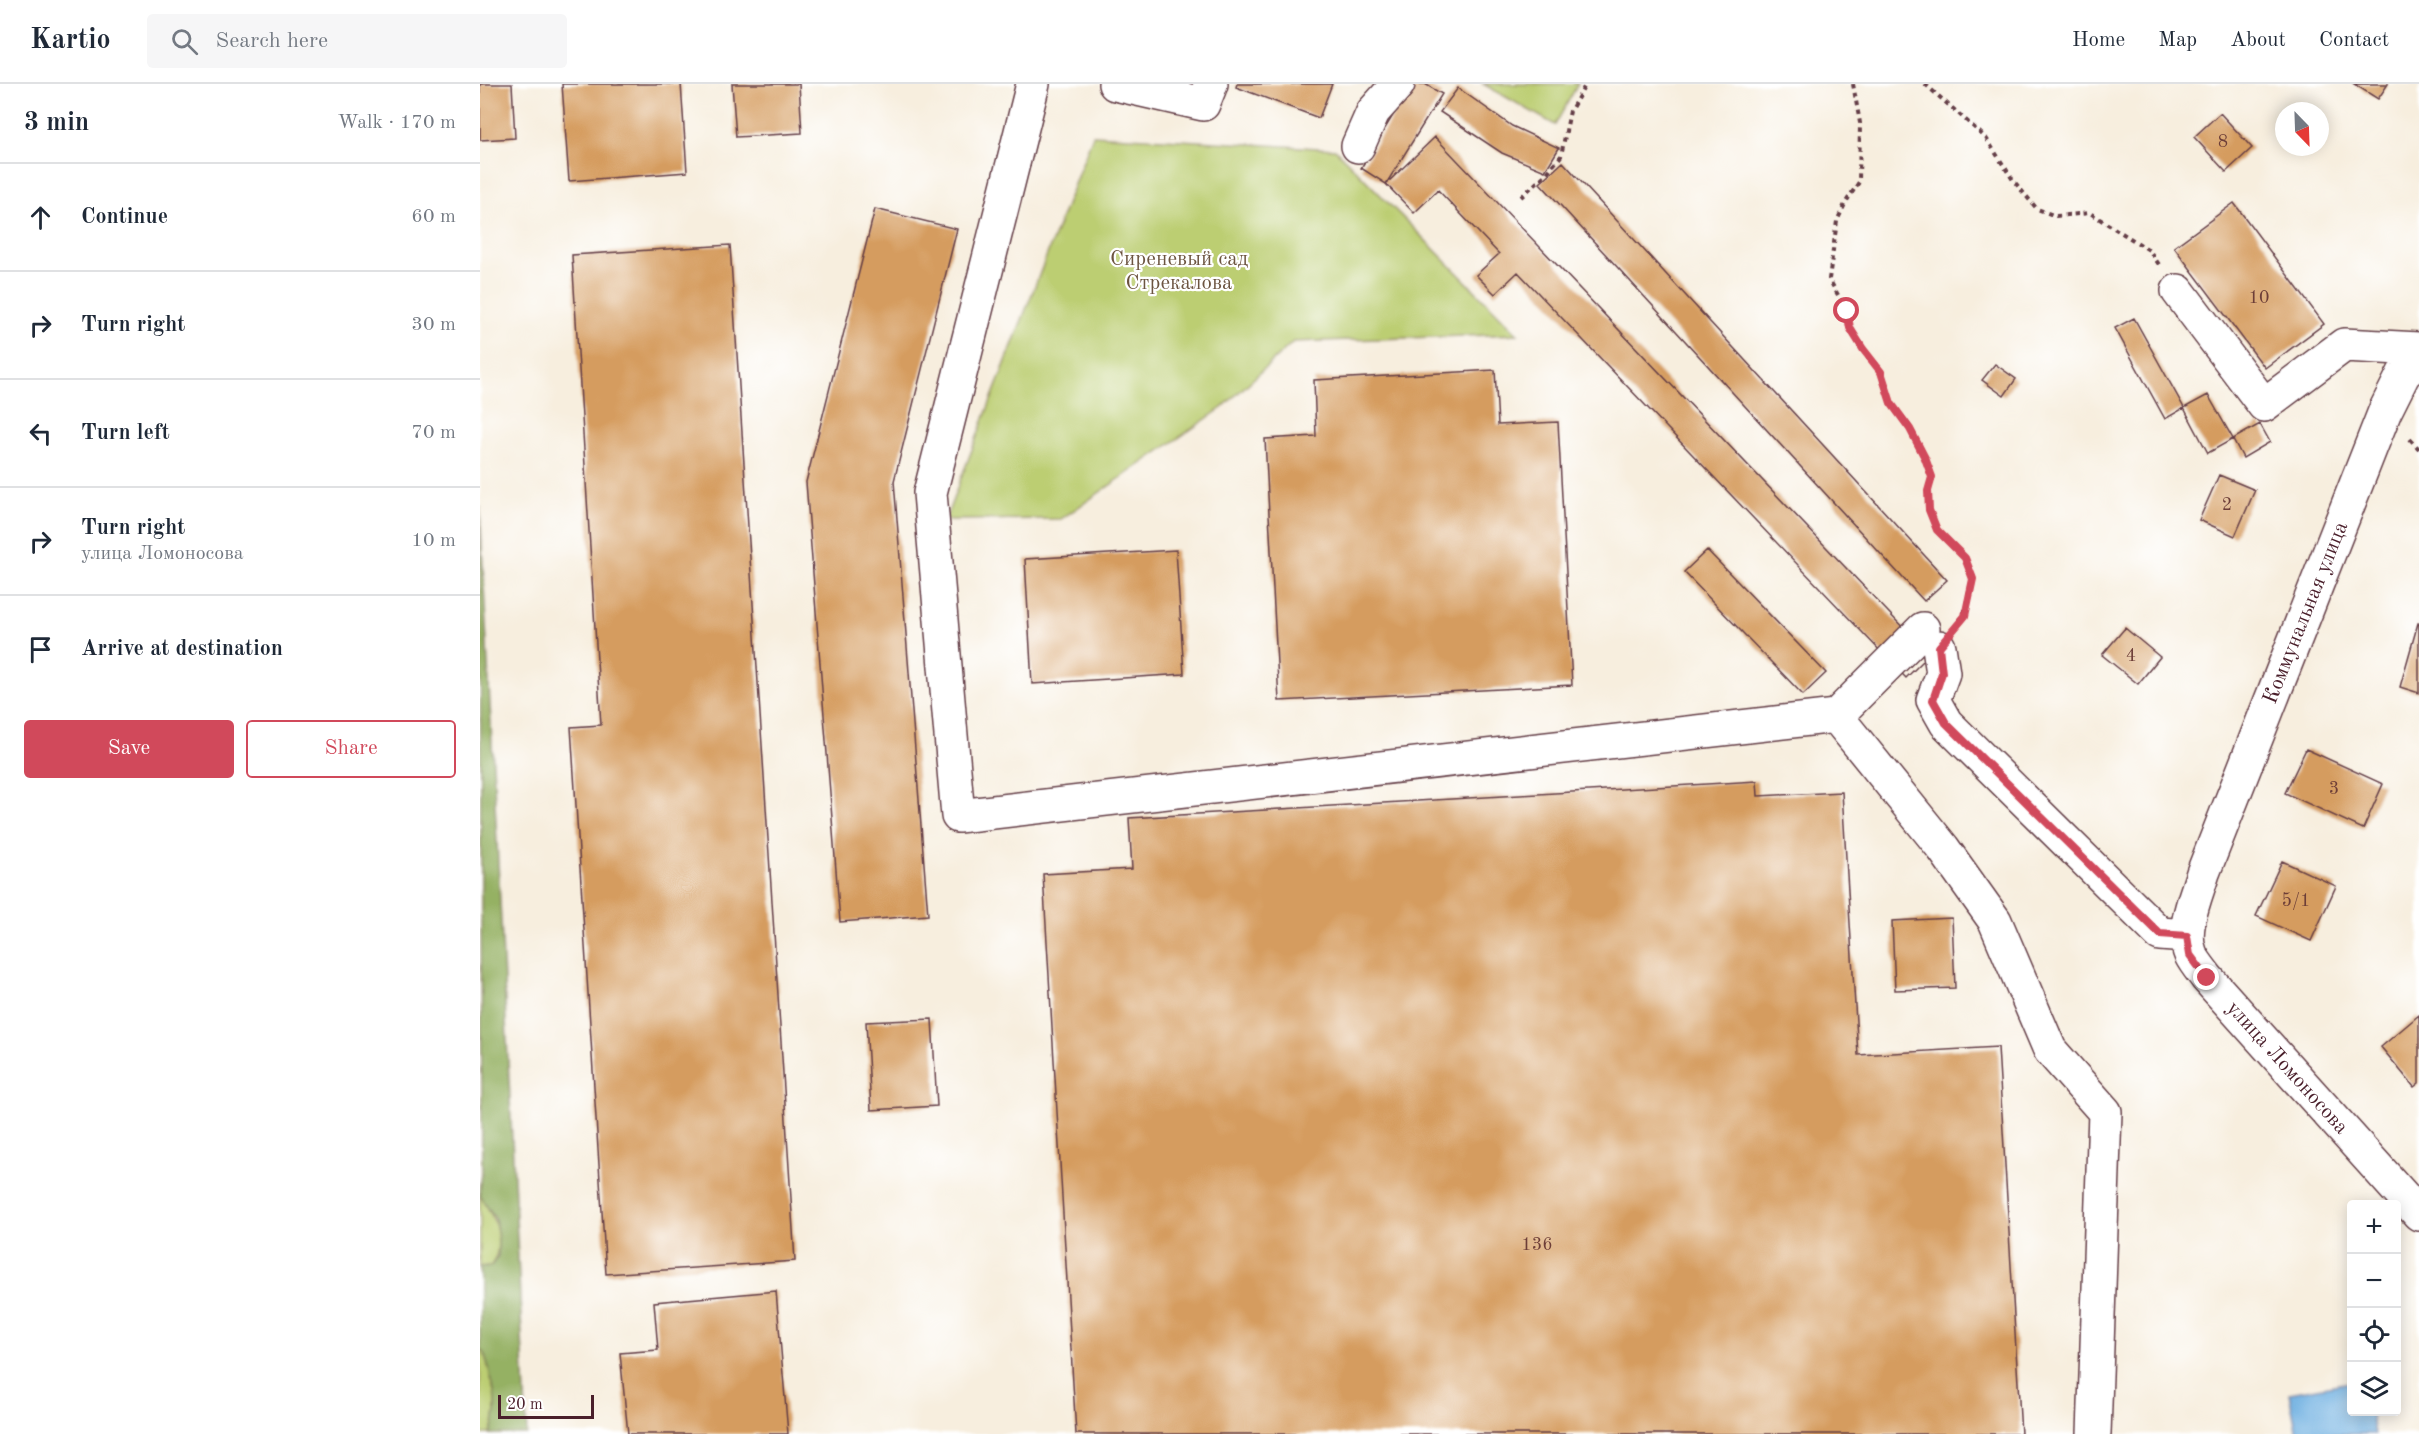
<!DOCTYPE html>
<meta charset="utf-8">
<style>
:root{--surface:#fff;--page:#f6f6f7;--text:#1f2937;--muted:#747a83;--line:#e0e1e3;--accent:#d1495b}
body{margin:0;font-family:"Old Standard TT",serif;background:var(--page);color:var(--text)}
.controls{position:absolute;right:18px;bottom:18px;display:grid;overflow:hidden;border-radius:6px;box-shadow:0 3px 15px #0003}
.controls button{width:54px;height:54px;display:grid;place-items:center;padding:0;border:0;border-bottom:2px solid var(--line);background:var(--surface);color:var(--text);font:30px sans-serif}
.compass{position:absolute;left:1795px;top:18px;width:54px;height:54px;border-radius:50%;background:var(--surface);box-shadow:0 3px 15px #0003;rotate:157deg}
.scale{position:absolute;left:18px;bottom:15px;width:96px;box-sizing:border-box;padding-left:6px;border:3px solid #4a1f2b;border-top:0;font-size:16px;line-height:21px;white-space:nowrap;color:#4a1f2b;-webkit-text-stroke:4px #fff;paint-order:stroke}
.stop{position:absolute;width:18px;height:18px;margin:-14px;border:4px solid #d1495b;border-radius:50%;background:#fff}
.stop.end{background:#d1495b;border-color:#fff;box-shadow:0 2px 6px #0008}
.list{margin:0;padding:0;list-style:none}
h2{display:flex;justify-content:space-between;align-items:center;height:78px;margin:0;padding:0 24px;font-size:26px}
h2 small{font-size:20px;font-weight:400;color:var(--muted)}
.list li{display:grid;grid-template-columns:39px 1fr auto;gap:18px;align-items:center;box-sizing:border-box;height:108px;padding:0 24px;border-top:2px solid var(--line)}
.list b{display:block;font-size:22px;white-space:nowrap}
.list p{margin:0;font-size:20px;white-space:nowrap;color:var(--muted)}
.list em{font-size:20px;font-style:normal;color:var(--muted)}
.actions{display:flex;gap:12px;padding:18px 24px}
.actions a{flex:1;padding:14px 0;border:2px solid var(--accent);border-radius:6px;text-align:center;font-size:21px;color:var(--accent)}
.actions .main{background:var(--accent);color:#fff}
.icon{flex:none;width:33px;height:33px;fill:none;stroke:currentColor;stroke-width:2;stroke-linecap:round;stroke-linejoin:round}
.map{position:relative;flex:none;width:1939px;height:1350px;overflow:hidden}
header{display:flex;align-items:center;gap:36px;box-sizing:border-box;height:84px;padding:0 30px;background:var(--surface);border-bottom:2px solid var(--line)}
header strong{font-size:28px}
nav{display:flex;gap:33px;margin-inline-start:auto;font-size:21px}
.search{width:420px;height:54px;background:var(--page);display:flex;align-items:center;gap:15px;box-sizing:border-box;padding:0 21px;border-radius:6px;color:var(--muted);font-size:22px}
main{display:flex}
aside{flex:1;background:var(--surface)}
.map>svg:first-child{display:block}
.green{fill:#bcce72;stroke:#83764e;stroke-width:1.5}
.forest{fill:#95b164;stroke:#706848;stroke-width:1.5}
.water{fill:#6caee0;stroke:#5b6686;stroke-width:1.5}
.building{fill:#d59c5f}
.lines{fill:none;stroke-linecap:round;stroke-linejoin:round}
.minor-casing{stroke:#643e46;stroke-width:36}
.path{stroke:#643e46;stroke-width:4;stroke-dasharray:4.5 4.5;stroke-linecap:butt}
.minor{stroke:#fff;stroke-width:33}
.route{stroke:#d1495b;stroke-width:8}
.labels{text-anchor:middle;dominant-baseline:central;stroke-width:4.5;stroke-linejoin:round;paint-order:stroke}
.number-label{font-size:18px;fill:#6d3e38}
.park-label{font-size:21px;fill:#6c5440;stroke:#fff}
.street-label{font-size:21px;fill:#4a1f2b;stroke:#fff}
</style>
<header>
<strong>Kartio</strong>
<div class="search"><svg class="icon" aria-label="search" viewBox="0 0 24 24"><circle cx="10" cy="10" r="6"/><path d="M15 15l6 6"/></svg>Search here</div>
<nav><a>Home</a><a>Map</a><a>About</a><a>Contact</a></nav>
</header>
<main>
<aside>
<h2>3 min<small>Walk · 170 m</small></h2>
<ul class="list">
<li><svg class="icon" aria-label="ahead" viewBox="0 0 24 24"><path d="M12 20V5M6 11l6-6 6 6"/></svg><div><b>Continue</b></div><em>60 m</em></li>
<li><svg class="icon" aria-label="right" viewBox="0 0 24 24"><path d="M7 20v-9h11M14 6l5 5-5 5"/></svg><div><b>Turn right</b></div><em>30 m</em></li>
<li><svg class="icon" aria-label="left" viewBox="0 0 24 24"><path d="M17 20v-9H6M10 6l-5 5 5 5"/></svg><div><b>Turn left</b></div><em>70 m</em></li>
<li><svg class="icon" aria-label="right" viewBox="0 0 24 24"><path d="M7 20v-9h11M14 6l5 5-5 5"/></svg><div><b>Turn right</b><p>улица Ломоносова</p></div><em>10 m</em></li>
<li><svg class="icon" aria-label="arrive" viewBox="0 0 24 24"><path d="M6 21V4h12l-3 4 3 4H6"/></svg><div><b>Arrive at destination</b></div></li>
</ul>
<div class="actions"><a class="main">Save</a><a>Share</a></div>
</aside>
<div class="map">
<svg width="1939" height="1350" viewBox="0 0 1939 1350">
<rect width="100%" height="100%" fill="#fff"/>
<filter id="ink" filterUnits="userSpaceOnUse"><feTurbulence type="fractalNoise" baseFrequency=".0167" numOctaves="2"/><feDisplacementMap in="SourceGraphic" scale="12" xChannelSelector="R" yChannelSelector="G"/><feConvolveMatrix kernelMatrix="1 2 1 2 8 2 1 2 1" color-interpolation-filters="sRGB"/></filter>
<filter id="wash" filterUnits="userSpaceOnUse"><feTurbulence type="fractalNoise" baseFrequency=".008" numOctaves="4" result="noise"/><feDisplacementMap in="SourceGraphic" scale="24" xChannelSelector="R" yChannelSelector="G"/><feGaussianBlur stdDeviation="1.35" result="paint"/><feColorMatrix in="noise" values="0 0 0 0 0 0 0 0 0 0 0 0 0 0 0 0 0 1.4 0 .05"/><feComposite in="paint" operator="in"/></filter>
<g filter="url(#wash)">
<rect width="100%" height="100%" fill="#f7eede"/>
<!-- green -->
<path class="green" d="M1003 0H1098L1075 41Z
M613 51 855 65 1038 250 813 258 742 324 581 435 465 436Z
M0 1111C14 1132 27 1158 11 1182L0 1183Z
M0 1265 5 1268C12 1298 21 1319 10 1350H0Z"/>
<!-- forest -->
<path class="forest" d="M0 422 47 1350H10C19 1325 15 1307 8 1282 6 1275 6 1269 0 1265V1183L11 1182 18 1172V1156L15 1134 0 1111 2 1087Z"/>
<!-- water -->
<path class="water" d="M1871 1298 1872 1328H1891L1895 1350H1817L1809 1309Z"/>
<g id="blocks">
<!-- building -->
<path class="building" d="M0 0H32L35 54 0 56Z
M82 0H201L207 88 89 97Z
M252 0H319L322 49 256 53Z
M757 0H852L839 34 756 3Z
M932 0H945L962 10 906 100 881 84Z
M1874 0H1908L1898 15Z
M978 4 1032 42 1079 64 1065 87 1022 69 960 28Z
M1740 29 1772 64 1746 88 1714 53Z
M955 53 1449 571 1426 594 1038 188 1015 210 996 191 1019 170 958 106 934 129 906 100Z
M1083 78 1467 496 1444 517 1060 99Z
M1754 119 1844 240 1785 284 1694 163Z
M395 125 477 145 414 397 448 831 360 838 326 398Z
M250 161 315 1177 126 1190 91 643 121 641 92 171Z
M1654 234 1704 324 1685 335 1635 244Z
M1515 280 1536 295 1524 312 1502 296Z
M1015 286 1018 341 1078 338 1092 601 799 617 785 355 836 352 834 296Z
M1728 311 1753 355 1728 369 1704 324Z
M1780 340 1790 358 1763 374 1753 355Z
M1739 391 1775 406 1755 452 1719 436Z
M696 466 704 590 552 600 545 475Z
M1227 466 1346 589 1323 611 1204 488Z
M1938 539H1939V609L1920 603Z
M1645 544 1680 573 1658 600 1622 571Z
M1826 665 1903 700 1883 745 1805 709Z
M1277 697 1278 712 1362 708 1378 971 1518 963 1541 1350H596L563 790 652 785 649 734Z
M1802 777 1856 802 1831 857 1776 832Z
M1472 834 1475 904 1415 906 1412 837Z
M1939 931V999L1934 1003 1901 963Z
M452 935 457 1022 391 1026 386 938Z
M296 1207 308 1350H148L140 1269 178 1266 174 1218Z"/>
</g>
</g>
<g filter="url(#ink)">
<use href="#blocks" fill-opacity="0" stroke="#643e46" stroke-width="1.5"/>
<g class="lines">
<!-- minor casing -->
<g class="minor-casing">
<path id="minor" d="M553 0 450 409 478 732 1356 632
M635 0 723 20 731 0
M878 62 893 28 918 0
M1698 207 1784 321 1864 261 1939 265
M1939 277 1924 289 1905 327 1723 789C1716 812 1700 847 1711 871 1715 879 1722 887 1727 894L1939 1130
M1443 545 1356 632 1463 764 1515 837 1570 966 1625 1028 1614 1350
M1459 563 1463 589 1453 616 1466 639 1680 850 1707 852"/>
</g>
<!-- path -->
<path class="path" d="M1373 0 1380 39 1379 98 1366 118 1357 137 1349 195 1367 227 1370 244 1383 265 1401 288 1411 319 1430 344 1445 374 1452 393 1448 407 1449 426 1457 446 1485 474 1493 494 1484 532 1479 539
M1445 0 1506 54 1533 96 1557 125 1576 132 1610 129 1669 166 1680 182
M1041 113 1067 89 1081 72 1090 27 1106 0
M1930 355 1939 365"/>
<!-- minor -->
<use href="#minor" class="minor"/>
</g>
</g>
<g class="lines" filter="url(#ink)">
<!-- route -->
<path class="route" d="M1367 227 1370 244 1383 265 1401 288 1411 319 1430 345 1445 374 1452 393 1448 407 1449 426 1457 446 1485 474 1493 495 1485 532 1459 563 1462 589 1453 616 1466 639 1680 850 1707 852 1710 871 1727 894"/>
</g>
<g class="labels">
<!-- number labels -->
<g class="number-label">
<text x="1743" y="58">8</text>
<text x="1779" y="214">10</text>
<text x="1747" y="421">2</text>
<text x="1651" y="572">4</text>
<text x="1854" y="705">3</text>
<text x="1816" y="817">5/1</text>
<text x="1057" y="1161">136</text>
</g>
<!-- park labels -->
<g class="park-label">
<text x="699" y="175">Сиреневый сад<tspan x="699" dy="24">Стрекалова</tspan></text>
</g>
<!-- street labels -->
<g class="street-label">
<text transform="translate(1826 529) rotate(-68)">Коммунальная улица</text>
<text transform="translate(1807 984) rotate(48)">улица Ломоносова</text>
</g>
</g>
</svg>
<div class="controls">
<button>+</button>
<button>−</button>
<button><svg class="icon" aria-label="locate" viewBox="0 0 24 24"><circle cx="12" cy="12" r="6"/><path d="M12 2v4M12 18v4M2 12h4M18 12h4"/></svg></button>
<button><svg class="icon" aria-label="layers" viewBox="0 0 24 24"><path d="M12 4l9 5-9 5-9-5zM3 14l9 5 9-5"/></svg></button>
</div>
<svg class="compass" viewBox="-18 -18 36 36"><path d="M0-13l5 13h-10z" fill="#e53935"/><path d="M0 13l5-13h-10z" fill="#747a83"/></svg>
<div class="scale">20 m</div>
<div class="stop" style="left:1367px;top:227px"></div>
<div class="stop end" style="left:1727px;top:894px"></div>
</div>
</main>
